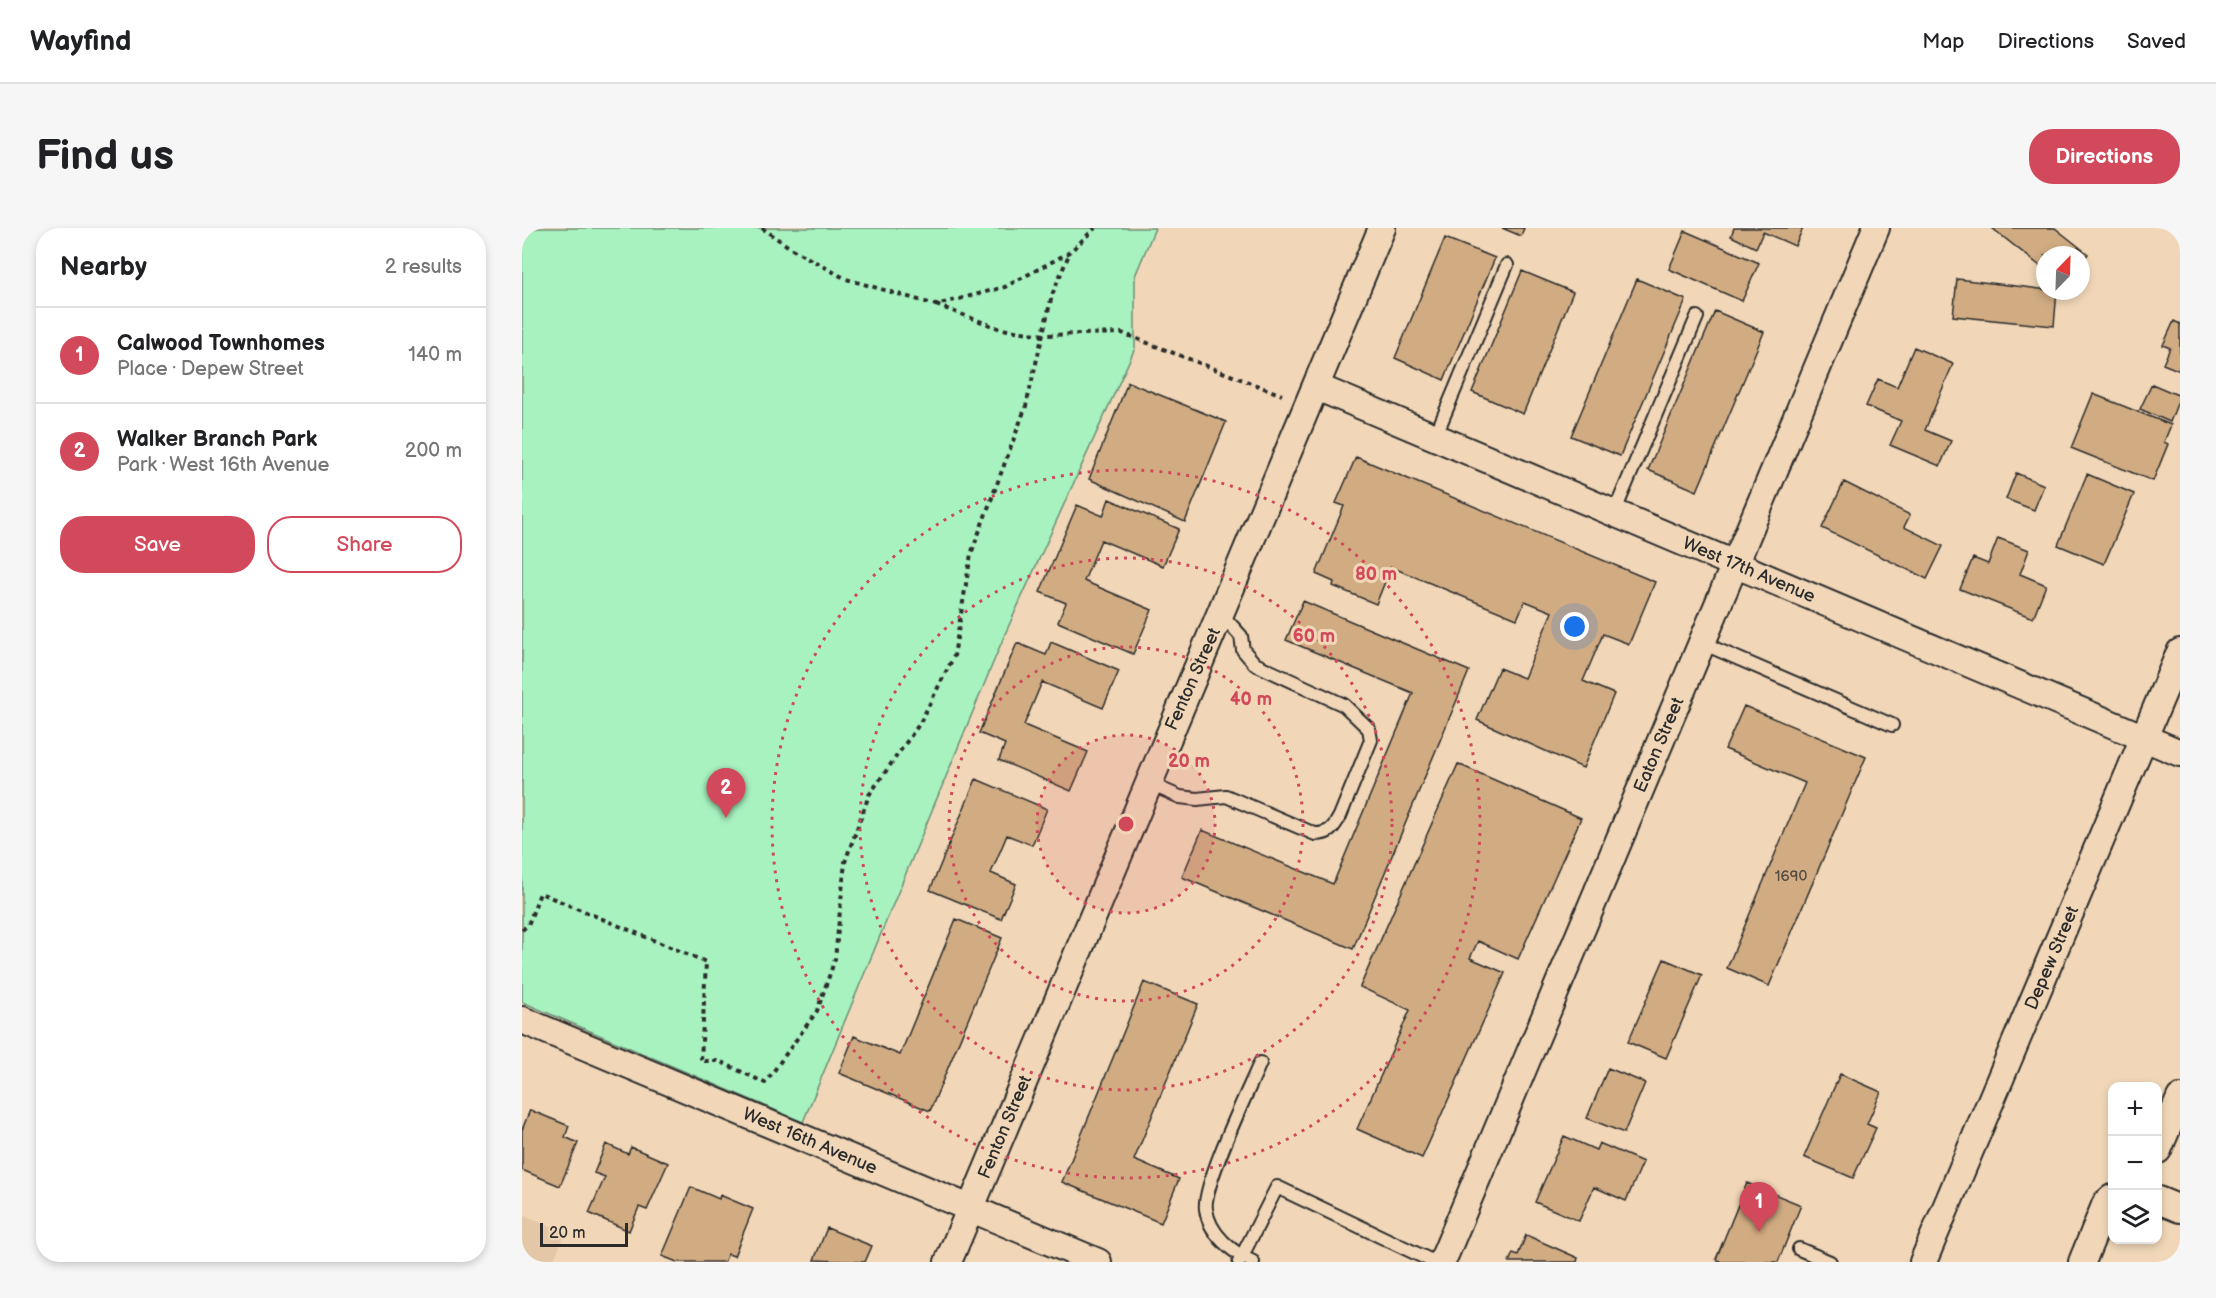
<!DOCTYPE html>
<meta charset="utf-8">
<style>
:root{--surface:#fff;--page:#f6f6f6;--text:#202124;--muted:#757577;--line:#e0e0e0;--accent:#d1495b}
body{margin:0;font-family:"Balsamiq Sans",sans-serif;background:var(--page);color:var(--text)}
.controls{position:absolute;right:18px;bottom:18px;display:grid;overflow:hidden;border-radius:12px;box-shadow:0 3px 9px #0003}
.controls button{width:54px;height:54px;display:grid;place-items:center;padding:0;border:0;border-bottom:2px solid var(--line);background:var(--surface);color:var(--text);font:30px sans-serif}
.compass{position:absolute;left:1514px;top:18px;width:54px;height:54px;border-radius:50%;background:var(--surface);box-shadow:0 3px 9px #0003;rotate:23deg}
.scale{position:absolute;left:18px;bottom:15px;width:88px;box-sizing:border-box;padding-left:6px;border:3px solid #2b2b2b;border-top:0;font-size:16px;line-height:21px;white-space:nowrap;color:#2b2b2b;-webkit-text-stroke:4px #f1d7b8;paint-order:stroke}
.you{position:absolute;left:1053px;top:399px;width:21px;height:21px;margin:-15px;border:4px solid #fff;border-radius:50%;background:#1a73e8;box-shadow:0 0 0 9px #1a73e833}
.badge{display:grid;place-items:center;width:39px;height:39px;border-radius:50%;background:var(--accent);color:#fff;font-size:20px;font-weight:700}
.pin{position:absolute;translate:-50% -50px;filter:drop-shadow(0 2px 3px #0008)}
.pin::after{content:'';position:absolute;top:32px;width:21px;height:18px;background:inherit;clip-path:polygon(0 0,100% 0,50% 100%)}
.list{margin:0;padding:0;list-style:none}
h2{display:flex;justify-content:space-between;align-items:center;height:78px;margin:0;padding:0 24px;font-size:26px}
h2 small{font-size:20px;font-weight:400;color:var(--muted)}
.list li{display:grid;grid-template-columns:39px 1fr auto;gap:18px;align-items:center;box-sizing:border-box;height:96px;padding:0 24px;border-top:2px solid var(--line)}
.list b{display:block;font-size:22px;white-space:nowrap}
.list p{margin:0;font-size:20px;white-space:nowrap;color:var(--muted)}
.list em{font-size:20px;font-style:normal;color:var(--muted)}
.actions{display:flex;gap:12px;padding:18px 24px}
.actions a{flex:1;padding:14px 0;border:2px solid var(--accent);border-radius:24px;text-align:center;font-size:21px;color:var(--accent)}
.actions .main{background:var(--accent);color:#fff}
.icon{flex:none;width:33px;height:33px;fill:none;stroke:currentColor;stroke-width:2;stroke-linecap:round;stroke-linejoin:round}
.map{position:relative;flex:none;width:1658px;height:1034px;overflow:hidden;border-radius:24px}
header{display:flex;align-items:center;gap:36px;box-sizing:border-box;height:84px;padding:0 30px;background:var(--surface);border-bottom:2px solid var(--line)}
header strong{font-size:28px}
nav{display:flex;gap:33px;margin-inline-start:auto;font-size:21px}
.intro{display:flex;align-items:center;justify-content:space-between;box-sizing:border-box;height:144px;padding:0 36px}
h1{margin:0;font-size:42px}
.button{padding:15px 27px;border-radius:24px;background:var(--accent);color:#fff;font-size:21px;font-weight:700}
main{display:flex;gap:36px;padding:0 36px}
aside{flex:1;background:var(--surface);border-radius:24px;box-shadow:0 3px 9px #0003}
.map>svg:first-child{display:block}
.built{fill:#e3c7a6}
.green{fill:#a8f2c0;stroke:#6a8e76;stroke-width:1.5}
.building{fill:#d1ac83;stroke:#2b2b2b;stroke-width:1.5}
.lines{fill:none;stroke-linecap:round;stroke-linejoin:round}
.lane-casing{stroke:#2b2b2b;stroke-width:16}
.street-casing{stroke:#2b2b2b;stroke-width:30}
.path{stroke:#2b2b2b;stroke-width:4;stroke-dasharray:4.5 4.5;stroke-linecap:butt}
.lane{stroke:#f1d7b8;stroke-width:12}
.street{stroke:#f1d7b8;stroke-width:26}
.ring{fill:none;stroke:#d1495b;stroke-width:3;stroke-dasharray:3 6}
.labels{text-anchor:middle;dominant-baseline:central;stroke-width:6;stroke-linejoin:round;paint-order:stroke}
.number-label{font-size:15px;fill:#544b41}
.street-label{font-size:18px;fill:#2b2b2b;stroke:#f1d7b8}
.centre{fill:#d1495b;stroke:#f1d7b8;stroke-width:3}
.ring-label{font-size:18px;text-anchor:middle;font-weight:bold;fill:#d1495b;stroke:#f1d7b8;stroke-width:6;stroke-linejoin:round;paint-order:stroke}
</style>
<header>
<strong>Wayfind</strong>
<nav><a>Map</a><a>Directions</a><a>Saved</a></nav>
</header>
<div class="intro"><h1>Find us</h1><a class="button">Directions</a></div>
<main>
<aside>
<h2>Nearby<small>2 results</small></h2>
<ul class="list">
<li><span class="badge">1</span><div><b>Calwood Townhomes</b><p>Place · Depew Street</p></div><em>140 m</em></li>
<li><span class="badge">2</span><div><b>Walker Branch Park</b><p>Park · West 16th Avenue</p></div><em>200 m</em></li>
</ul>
<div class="actions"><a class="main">Save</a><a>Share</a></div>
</aside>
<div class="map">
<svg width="1658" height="1034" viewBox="0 0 1658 1034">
<rect width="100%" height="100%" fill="#f1d7b8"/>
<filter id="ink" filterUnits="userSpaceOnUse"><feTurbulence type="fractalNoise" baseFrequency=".0167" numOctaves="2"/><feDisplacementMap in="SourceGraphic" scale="12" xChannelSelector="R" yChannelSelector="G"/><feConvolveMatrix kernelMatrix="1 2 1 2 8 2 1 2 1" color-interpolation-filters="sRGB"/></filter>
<g filter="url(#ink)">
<!-- built -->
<path class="built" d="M0 987 43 1005 31 1034H0Z"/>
<!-- green -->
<path class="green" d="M0 0H633L613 48V120L483 406 281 894 0 774Z"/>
<!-- building -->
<path class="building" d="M980 0H1002L999 8Z
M1212 0H1281L1273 18 1241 4 1234 20 1209 8Z
M1470 0H1533L1566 26 1559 34V27H1523V42Z
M1163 3 1237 35 1220 73 1147 41Z
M923 10 973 30 922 152 873 130Z
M1000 43 1051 64 1001 186 950 164Z
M1115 51 1164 72 1098 228 1049 208Z
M1435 51 1535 63 1532 98 1431 88Z
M1193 83 1242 104 1175 263 1126 242Z
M1652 93 1658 96V143L1641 136 1648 120 1641 117Z
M1392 119 1431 136 1403 202 1429 213 1418 238 1368 217 1379 193 1344 178 1356 151 1375 159Z
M606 154 704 194 663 294 567 251Z
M1630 156 1658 168 1648 194 1618 181Z
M1571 166 1649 197 1642 214 1646 216 1631 253 1549 220Z
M834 229 1133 354 1107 416 1081 406 1061 453 1092 466 1061 540 955 492 977 440 1002 450 1030 384 1003 373 995 391 869 339 854 376 811 358 812 354 794 346 822 278 814 275Z
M1494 245 1522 257 1512 282 1484 271Z
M1565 246 1612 266 1582 336 1536 317Z
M1322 254 1388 287 1382 299 1421 318 1405 351 1300 300Z
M587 271 657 301 641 338 579 312 562 353 630 382 611 426 536 394 544 375 518 364 555 277 581 288Z
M1476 310 1507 322 1498 346 1524 357 1511 390 1438 361 1451 330 1466 336Z
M781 373 947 443 831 721 660 649 680 602 811 656 891 465 764 412Z
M529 414 597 443 581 480 520 454 502 497 566 524 549 563 477 532 483 516 457 505 495 415 524 427Z
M1222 478 1344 529 1247 758 1205 740 1283 555 1203 521Z
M936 536 1059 590 996 731 956 713 948 730 983 745 900 930 835 901 888 782 838 759Z
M454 551 525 581 510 617 485 607 469 645 494 656 479 691 408 662Z
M434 691 480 710 408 883 317 845 332 808 378 827Z
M1142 731 1180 747 1144 830 1106 814Z
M622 754 676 776 612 932 657 951 639 995 540 954Z
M1086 840 1123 855 1102 905 1065 890Z
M1318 846 1359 864 1345 896 1354 900 1331 950 1282 929Z
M8 882 47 898 43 909 56 915 38 958 0 942V902Z
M1042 908 1074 922 1077 915 1121 934 1104 973 1072 959 1057 993 1013 974Z
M84 916 106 926 109 919 146 935 125 982 117 979 107 1003 67 985 83 949 72 945Z
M1225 955 1279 977 1256 1034H1199L1194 1031Z
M169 959 197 971 198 967 231 981 212 1028 206 1026 202 1034H155L140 1028Z
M305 1000 350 1018 343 1034 292 1032Z
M1004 1007 1056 1030 1055 1034H987L991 1025 996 1027Z"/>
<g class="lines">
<!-- lane casing -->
<g class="lane-casing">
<path id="lane" d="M913 209 985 37
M1092 285 1175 89
M1180 415 1370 497
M626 555 658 569 675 571 704 568 793 606C807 606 811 601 818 588L849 512 847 501 822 477 733 436 721 422 719 408 699 386
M1277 1021 1308 1034
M717 1034 755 959 912 1034
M731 1034C710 1024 687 1006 684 981 680 958 727 861 738 835"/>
</g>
<!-- street casing -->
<g class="street-casing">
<path id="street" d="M795 159 1658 525
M0 792 576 1034
M1636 922 1658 870
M1636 972 1658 981
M426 1034 860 0
M920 1034 1354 0
M1401 1034 1658 424
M1560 1034 1584 975 1590 970"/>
</g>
<!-- path -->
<path class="path" d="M240 0 270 21 324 51 414 77 483 59 548 24 573 0
M414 77 479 101 522 107 600 105 760 167
M0 702 6 697 18 665 184 734 179 833H197L243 855 295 783 313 731 323 634 347 567 398 495 432 428 449 326 504 178 530 67 548 24"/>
<!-- lane -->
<use href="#lane" class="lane"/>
<!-- street -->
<use href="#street" class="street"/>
</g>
</g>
<!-- distance rings -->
<circle cx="604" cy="596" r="89" fill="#d1495b" fill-opacity=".12"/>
<g class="ring">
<circle cx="604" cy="596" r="89"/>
<circle cx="604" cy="596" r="177"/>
<circle cx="604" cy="596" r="266"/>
<circle cx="604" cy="596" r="354"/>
</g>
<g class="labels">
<!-- number labels -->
<g class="number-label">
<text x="1269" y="648">1690</text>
</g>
<!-- street labels -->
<g class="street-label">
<text transform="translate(1227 342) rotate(23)">West 17th Avenue</text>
<text transform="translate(671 451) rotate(-66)">Fenton Street</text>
<text transform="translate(1137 517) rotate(-67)">Eaton Street</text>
<text transform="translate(1530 730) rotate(-67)">Depew Street</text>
<text transform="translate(483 899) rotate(-67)">Fenton Street</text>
<text transform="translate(288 913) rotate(23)">West 16th Avenue</text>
</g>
</g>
<circle cx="604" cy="596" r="9" class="centre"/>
<g class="ring-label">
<text x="854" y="352">80 m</text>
<text x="792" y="414">60 m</text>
<text x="729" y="477">40 m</text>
<text x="667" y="539">20 m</text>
</g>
</svg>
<div class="controls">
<button>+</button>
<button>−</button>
<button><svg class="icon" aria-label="layers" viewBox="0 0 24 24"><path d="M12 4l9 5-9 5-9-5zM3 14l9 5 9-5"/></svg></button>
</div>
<svg class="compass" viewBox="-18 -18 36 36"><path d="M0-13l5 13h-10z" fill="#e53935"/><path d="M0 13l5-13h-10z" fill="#757577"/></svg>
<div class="scale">20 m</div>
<div class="you"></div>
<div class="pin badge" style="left:1237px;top:1004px">1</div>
<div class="pin badge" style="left:204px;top:590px">2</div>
</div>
</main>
